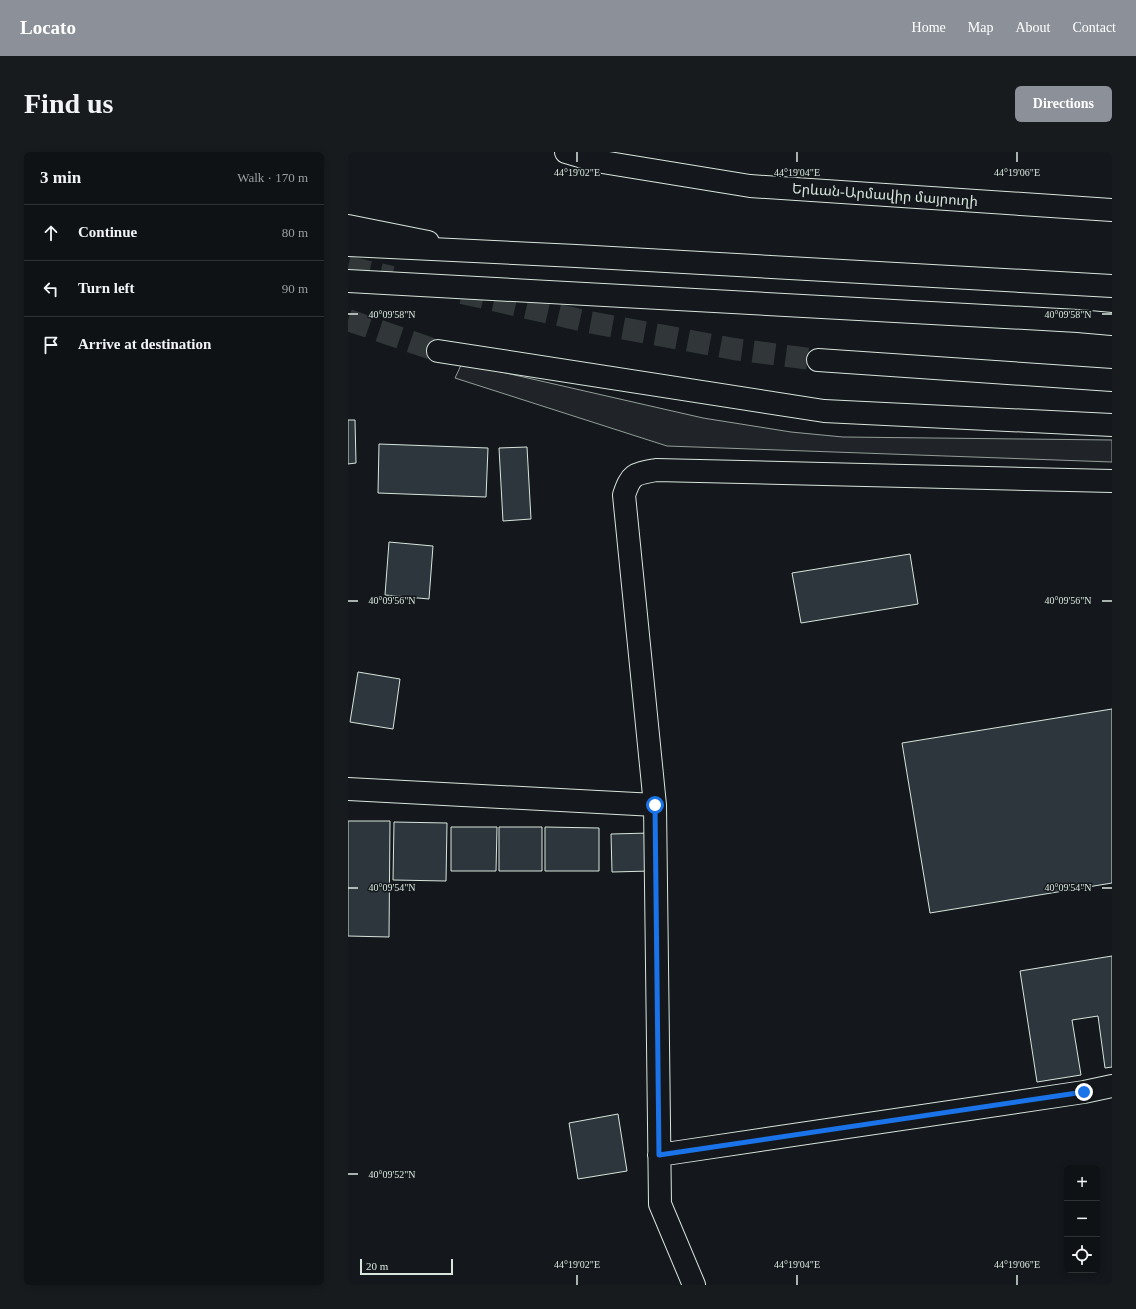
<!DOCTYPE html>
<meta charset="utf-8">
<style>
:root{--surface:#0f1215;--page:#181b1e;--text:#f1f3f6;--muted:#9b9ea0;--line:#2f3234;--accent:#8c9099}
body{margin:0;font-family:"Times New Roman","Noto Sans Armenian",serif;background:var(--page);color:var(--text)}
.controls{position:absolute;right:12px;bottom:12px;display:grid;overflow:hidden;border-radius:6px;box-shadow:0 2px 6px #0003}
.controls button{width:36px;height:36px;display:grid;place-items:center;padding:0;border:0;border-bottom:1px solid var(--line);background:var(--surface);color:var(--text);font:20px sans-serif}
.scale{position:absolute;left:12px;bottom:10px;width:93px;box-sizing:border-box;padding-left:4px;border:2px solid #d8e6dc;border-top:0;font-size:11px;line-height:14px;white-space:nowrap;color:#d8e6dc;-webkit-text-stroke:3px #14181c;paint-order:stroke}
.stop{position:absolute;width:12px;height:12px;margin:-9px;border:3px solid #1a73e8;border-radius:50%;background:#fff}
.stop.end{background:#1a73e8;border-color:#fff;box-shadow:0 1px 4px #0008}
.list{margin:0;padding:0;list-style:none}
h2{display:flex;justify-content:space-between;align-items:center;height:52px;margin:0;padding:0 16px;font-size:17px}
h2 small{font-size:13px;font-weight:400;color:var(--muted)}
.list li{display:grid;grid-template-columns:26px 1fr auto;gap:12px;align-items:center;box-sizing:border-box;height:56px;padding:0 16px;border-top:1px solid var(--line)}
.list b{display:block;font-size:15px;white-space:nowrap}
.list em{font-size:13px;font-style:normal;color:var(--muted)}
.icon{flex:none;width:22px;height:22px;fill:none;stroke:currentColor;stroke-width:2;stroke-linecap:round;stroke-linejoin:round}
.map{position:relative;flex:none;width:764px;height:1133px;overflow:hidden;border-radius:6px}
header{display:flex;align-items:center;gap:24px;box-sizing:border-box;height:56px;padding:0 20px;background:var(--accent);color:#fff}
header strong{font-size:19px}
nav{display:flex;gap:22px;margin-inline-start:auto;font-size:14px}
.intro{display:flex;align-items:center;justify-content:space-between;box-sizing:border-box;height:96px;padding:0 24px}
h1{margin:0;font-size:28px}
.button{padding:10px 18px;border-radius:6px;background:var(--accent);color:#fff;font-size:14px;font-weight:700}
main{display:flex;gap:24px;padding:0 24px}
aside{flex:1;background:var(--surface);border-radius:6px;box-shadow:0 2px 6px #0003}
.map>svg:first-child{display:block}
.green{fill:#202428;stroke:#939e99}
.building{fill:#2c363c;stroke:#d8e6dc}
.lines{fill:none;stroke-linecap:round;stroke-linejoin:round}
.minor-tunnel{stroke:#313739;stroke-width:22;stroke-dasharray:22 11;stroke-linecap:butt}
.highway-tunnel{stroke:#313739;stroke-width:22;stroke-dasharray:22 11;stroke-linecap:butt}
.minor-casing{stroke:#d8e6dc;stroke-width:24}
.major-casing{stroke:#d8e6dc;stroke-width:24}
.highway-casing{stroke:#d8e6dc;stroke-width:24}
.minor{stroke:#14181c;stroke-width:22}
.major{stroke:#14181c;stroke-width:22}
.highway{stroke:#14181c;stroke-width:22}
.route{stroke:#1a73e8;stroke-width:5}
.ticks{fill:none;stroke:#d8e6dc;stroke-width:1.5}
.labels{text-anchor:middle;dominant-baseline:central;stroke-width:3;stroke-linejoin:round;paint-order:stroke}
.street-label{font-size:14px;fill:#d8e6dc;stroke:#14181c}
.ticks-label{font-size:10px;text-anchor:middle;fill:#d8e6dc;stroke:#14181c;stroke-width:3;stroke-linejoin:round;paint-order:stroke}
</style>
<header>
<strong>Locato</strong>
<nav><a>Home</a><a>Map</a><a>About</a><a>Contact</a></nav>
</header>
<div class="intro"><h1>Find us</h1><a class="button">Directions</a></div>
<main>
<aside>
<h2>3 min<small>Walk · 170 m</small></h2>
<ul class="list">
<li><svg class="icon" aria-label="ahead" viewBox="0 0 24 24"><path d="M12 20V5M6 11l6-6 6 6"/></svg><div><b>Continue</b></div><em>80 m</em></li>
<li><svg class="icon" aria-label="left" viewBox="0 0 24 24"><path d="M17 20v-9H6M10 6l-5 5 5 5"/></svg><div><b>Turn left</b></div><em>90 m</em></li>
<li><svg class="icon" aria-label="arrive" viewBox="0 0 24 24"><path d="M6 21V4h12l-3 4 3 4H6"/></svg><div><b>Arrive at destination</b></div></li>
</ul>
</aside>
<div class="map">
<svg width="764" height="1133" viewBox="0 0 764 1133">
<rect width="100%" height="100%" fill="#14181c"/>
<!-- green -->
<path class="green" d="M114 211 355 266 443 280 495 285 764 288V310L319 294 107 226Z"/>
<!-- building -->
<path class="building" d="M0 268H7L8 311 0 312Z
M31 292 140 296 138 345 30 341Z
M179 295 183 367 155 369 151 296Z
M41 390 85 394 81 447 37 443Z
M562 402 570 452 453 471 444 421Z
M10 520 52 527 45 577 2 570Z
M764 557V731L582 761 554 591Z
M0 669H42L41 785 0 784Z
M46 670 99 671 98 729 45 728Z
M103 675H149L148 719H103Z
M151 675H194V719H151Z
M197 675 251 676V719H197Z
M302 681 303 719 264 720 263 682Z
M764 804V915L757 916 750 864 724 868 733 923 689 930 672 819Z
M270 962 279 1019 230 1027 221 971Z"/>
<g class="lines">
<!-- minor-tunnel -->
<path class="minor-tunnel" d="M0 168 90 199"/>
<!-- highway-tunnel -->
<path class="highway-tunnel" d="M0 115 44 125
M114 141 241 170 386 197 470 208"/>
<!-- minor casing -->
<g class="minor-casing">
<path id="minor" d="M0 74 80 90
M90 199 476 259 764 273
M0 637 307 653
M311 1003 736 940 764 934
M346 1133 312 1052 307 653 276 343C283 322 286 322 308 318L764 329"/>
</g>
<!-- major casing -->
<g class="major-casing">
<path id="major" d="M0 93 228 104 764 134
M0 129 730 169 764 172"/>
</g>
<!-- highway casing -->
<g class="highway-casing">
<path id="highway" d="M218 0 248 9 402 34 764 58
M470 208 764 228"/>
</g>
<!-- minor -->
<use href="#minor" class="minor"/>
<!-- major -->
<use href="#major" class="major"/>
<!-- highway -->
<use href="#highway" class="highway"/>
</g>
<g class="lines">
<!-- route -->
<path class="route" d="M307 653 311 1003 736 940"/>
</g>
<!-- ticks -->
<path class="ticks" d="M229 0V10M449 0V10M669 0V10M0 162H10M754 162H764M0 449H10M754 449H764M0 736H10M754 736H764M0 1022H10M229 1123V1133M449 1123V1133M669 1123V1133"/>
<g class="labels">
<!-- street labels -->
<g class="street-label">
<text transform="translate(537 43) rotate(4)">Երևան-Արմավիր մայրուղի</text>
</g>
</g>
<g class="ticks-label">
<text x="229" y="24">44°19'02"E</text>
<text x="449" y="24">44°19'04"E</text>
<text x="669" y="24">44°19'06"E</text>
<text x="44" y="166">40°09'58"N</text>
<text x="720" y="166">40°09'58"N</text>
<text x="44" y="452">40°09'56"N</text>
<text x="720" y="452">40°09'56"N</text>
<text x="44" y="739">40°09'54"N</text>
<text x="720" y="739">40°09'54"N</text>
<text x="44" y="1026">40°09'52"N</text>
<text x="229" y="1116">44°19'02"E</text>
<text x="449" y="1116">44°19'04"E</text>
<text x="669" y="1116">44°19'06"E</text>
</g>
</svg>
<div class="controls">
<button>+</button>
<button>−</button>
<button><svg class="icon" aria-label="locate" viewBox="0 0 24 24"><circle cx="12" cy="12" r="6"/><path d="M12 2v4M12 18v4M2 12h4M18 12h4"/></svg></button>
</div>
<div class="scale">20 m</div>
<div class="stop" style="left:307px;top:653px"></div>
<div class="stop end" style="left:736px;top:940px"></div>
</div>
</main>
